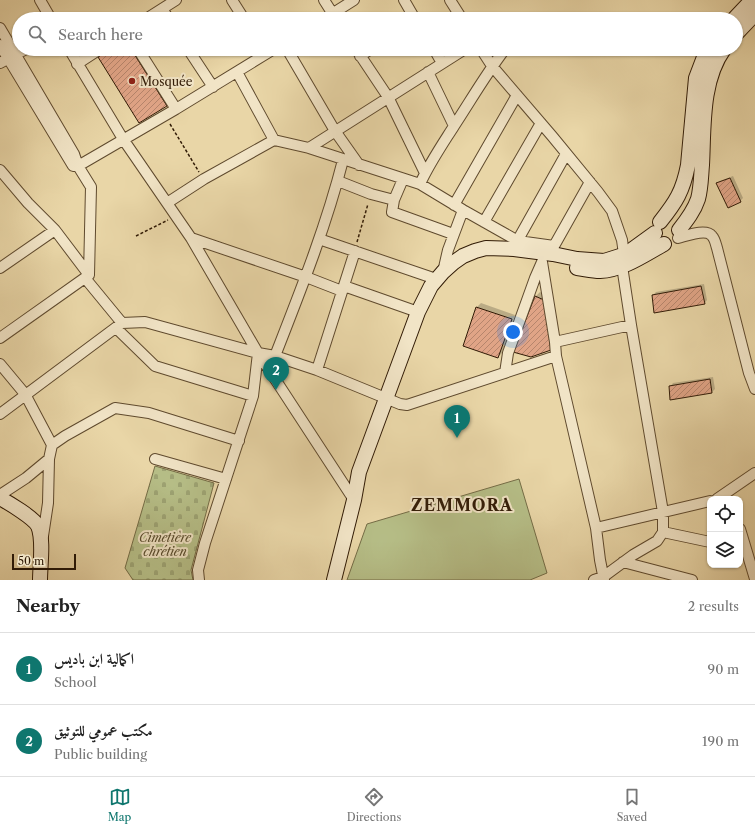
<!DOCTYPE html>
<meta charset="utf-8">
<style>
:root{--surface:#fff;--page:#f2f2f2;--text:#222;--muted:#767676;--line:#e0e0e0;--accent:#0f766e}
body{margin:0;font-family:"Libre Caslon Text",Amiri,serif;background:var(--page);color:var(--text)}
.controls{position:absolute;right:12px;bottom:12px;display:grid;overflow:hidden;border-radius:8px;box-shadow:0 1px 3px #0004}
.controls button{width:36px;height:36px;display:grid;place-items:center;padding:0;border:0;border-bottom:1px solid var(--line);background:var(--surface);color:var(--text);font:20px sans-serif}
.scale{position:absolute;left:12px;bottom:10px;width:64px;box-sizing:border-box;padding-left:4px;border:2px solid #311b06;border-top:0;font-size:11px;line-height:14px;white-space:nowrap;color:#311b06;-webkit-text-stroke:3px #f1e4c6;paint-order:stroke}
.you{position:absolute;left:513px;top:332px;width:14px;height:14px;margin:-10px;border:3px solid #fff;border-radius:50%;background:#1a73e8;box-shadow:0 0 0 6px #1a73e833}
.badge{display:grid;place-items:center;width:26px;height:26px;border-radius:50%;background:var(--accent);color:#fff;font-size:13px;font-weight:700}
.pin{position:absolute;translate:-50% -33px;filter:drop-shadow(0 1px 2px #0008)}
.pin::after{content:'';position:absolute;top:21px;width:14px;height:12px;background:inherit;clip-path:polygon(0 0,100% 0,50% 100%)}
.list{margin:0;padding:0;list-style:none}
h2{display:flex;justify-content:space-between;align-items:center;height:52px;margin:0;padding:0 16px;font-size:17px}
h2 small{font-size:13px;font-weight:400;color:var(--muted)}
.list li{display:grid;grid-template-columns:26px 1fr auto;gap:12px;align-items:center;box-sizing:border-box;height:72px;padding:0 16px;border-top:1px solid var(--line)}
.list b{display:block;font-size:15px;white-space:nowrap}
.list p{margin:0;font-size:13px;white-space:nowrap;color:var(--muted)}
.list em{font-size:13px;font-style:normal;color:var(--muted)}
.icon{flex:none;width:22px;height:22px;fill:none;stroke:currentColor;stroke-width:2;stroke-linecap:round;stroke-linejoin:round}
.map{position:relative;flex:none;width:755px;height:580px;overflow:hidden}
.search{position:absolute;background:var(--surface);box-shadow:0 1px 3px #0004;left:12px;right:12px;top:12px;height:44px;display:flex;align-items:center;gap:10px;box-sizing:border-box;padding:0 14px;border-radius:22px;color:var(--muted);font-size:15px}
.sheet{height:196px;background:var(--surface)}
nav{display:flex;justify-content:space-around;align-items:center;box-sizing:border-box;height:56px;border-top:1px solid var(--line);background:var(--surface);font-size:11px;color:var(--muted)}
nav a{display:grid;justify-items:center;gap:2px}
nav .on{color:var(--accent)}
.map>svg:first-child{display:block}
.cemetery{fill:url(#cemetery-stones);stroke:#746c46}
.pitch{fill:#b6be87;stroke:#746c46}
.shadow{fill:#0003}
.building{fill:url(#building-hatch);stroke:#311b06}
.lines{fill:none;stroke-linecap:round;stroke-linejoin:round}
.street-casing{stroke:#5f4a2e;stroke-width:12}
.secondary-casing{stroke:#311b06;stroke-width:16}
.path{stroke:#311b06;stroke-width:1.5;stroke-dasharray:3 2;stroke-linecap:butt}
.street{stroke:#f1e4c6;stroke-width:10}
.secondary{stroke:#f1e4c6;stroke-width:14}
.poi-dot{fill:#8f2418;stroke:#f1e4c6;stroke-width:1.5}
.labels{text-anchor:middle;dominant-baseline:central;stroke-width:4;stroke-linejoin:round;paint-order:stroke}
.poi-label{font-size:12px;fill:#311b06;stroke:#f1e4c6;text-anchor:start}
.park-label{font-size:12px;font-style:italic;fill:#594c2d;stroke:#f1e4c6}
.district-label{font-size:16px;font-weight:bold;letter-spacing:1px;fill:#311b06;stroke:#f1e4c6}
</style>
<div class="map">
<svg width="755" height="580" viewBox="0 0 755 580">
<defs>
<pattern id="cemetery-stones" width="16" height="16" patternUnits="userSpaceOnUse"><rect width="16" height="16" fill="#b6be87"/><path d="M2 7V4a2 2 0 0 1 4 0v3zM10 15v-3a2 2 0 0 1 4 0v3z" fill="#9da373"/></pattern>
<pattern id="building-hatch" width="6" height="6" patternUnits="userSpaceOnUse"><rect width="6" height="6" fill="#e0a486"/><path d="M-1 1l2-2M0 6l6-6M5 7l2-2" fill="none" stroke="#b6856c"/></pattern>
</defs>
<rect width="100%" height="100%" fill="#e9d6a7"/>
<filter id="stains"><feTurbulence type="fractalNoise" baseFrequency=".005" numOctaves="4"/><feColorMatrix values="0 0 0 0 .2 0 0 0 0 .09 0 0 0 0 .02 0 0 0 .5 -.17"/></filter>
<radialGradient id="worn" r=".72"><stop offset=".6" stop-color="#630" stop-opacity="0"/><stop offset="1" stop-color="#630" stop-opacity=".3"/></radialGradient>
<!-- cemetery -->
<path class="cemetery" d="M155 466 214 483 191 570 193 580H133L125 568Z"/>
<!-- pitch -->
<path class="pitch" d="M519 479 547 573 530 580H347L367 524Z"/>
<!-- shadow -->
<path class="shadow" d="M109 49H137L171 101 167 105 139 122 99 57Z
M733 176 743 198 740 201 717 184 720 181Z
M704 284 707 300 704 304 653 295 656 292Z
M540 292 548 296 555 345 515 351 536 296Z
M481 303 515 315 502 353 498 357 477 307Z
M713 377 715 389 712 392 671 399 670 387 673 383Z"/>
<!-- building -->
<path class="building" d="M110 49H131L167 106 139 123 98 57Z
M730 178 741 202 728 208 716 183Z
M701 286 705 304 654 313 652 295Z
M535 296 544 300 551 350 531 357 513 352Z
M476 307 512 319 498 358 463 346Z
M710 379 712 393 670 400 669 386Z"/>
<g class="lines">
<!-- street casing -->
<g class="street-casing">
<path id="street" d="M40 0 51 19
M232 0 244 19
M324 0 336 19
M404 0 415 19
M450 0 462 19
M162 9 169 19
M146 19 176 0
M324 19 354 0
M0 28 74 154 78 166H73L0 45
M69 49 123 139 191 238 258 353 354 500
M138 49 176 109
M188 49 213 87
M287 49 335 131 359 165
M356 49 388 97 425 173
M434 49 442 63
M481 49 492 66 552 136 598 192 612 211 622 240 624 254 622 266 631 325
M360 56 371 49
M0 63 26 49
M77 64 100 49
M237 72 274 140 309 148 420 184 463 210 518 241 554 246 590 182
M428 72 454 126
M309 148 465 49
M0 170 28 203 55 230
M403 179 394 200 392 212 453 234
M338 181 371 194 394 200
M420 184C429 164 442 145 454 126 471 100 486 74 505 49
M167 203 204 179 274 140
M454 205 517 95
M484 222 541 123
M191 238 306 277 342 291
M678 238C686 236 706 228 712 236 715 239 716 245 717 248L749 373 755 389
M319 239 436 279
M515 245 566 154
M542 262 555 342
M0 268 55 230 89 275
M443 272 448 250 463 210
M85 278 122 323
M344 286 418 312
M116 328 155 366 253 396
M0 338 89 275 91 187 78 166 176 109 274 49
M258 353 275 356 317 370 400 404 407 405 556 356 555 342 631 325 663 512V532L657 541 633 555 603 577 594 580
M275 356C300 292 326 227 343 160
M556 356 596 528 600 560 604 580
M0 364 25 394 52 445 65 436 115 408 149 413 239 441
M317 370 355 251
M505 373 508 353 535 278 542 262
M0 414 122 323 145 322 258 353 253 396 205 543 198 570 199 580
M155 459 226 479
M0 495 26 478 49 459
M717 499 755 473
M596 528 710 501
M740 529 755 579
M663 532 710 542
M43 536 48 503 49 459 52 445
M623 562 692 580"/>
</g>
<!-- secondary casing -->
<g class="secondary-casing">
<path id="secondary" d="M734 19 752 0
M736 34 755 14
M660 222C676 202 683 191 688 165L696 78 704 57 709 49
M679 230C687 220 694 211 698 199 701 188 701 176 702 165 704 128 701 81 724 49
M577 268C585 269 592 271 600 271 623 270 644 255 664 244
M0 498C9 503 34 518 38 526 44 539 40 566 40 580
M334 580 354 500 359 472 418 312 431 286 443 272 453 263 463 256 475 251 486 248 514 249 553 254 577 259 604 261 626 254 655 233"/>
</g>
<!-- path -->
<path class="path" d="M170 124 199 172
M136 236 168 220
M357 242 368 204"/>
<!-- street -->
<use href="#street" class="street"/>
<!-- secondary -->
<use href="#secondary" class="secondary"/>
</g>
<!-- markers -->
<circle class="poi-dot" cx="132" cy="81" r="4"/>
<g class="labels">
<!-- poi labels -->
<g class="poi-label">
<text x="140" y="81">Mosquée</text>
</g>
<!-- park labels -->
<g class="park-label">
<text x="165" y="537">Cimetière<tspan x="165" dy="14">chrétien</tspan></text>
</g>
<!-- district labels -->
<g class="district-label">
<text x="462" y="505">ZEMMORA</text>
</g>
</g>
<rect width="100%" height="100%" filter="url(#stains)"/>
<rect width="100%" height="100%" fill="url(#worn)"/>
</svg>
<div class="controls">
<button><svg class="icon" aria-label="locate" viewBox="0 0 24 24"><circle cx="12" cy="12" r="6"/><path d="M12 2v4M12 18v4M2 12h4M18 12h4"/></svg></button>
<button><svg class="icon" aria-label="layers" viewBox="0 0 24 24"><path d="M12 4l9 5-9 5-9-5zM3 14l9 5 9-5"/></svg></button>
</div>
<div class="scale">50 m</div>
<div class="you"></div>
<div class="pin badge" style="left:457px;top:438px">1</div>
<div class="pin badge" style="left:276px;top:390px">2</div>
<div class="search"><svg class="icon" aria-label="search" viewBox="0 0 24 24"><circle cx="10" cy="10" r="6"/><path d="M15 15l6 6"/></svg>Search here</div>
</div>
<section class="sheet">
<h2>Nearby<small>2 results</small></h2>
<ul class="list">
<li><span class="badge">1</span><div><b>اكمالية ابن باديس</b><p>School</p></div><em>90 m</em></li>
<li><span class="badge">2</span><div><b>مكتب عمومي للتوثيق</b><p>Public building</p></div><em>190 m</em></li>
</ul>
</section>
<nav>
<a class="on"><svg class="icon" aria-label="map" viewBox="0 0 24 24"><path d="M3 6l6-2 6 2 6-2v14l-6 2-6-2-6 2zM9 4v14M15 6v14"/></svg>Map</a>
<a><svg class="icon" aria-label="directions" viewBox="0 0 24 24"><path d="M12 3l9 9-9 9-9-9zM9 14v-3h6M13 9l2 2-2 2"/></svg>Directions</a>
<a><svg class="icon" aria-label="saved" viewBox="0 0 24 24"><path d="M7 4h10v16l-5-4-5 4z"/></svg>Saved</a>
</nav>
